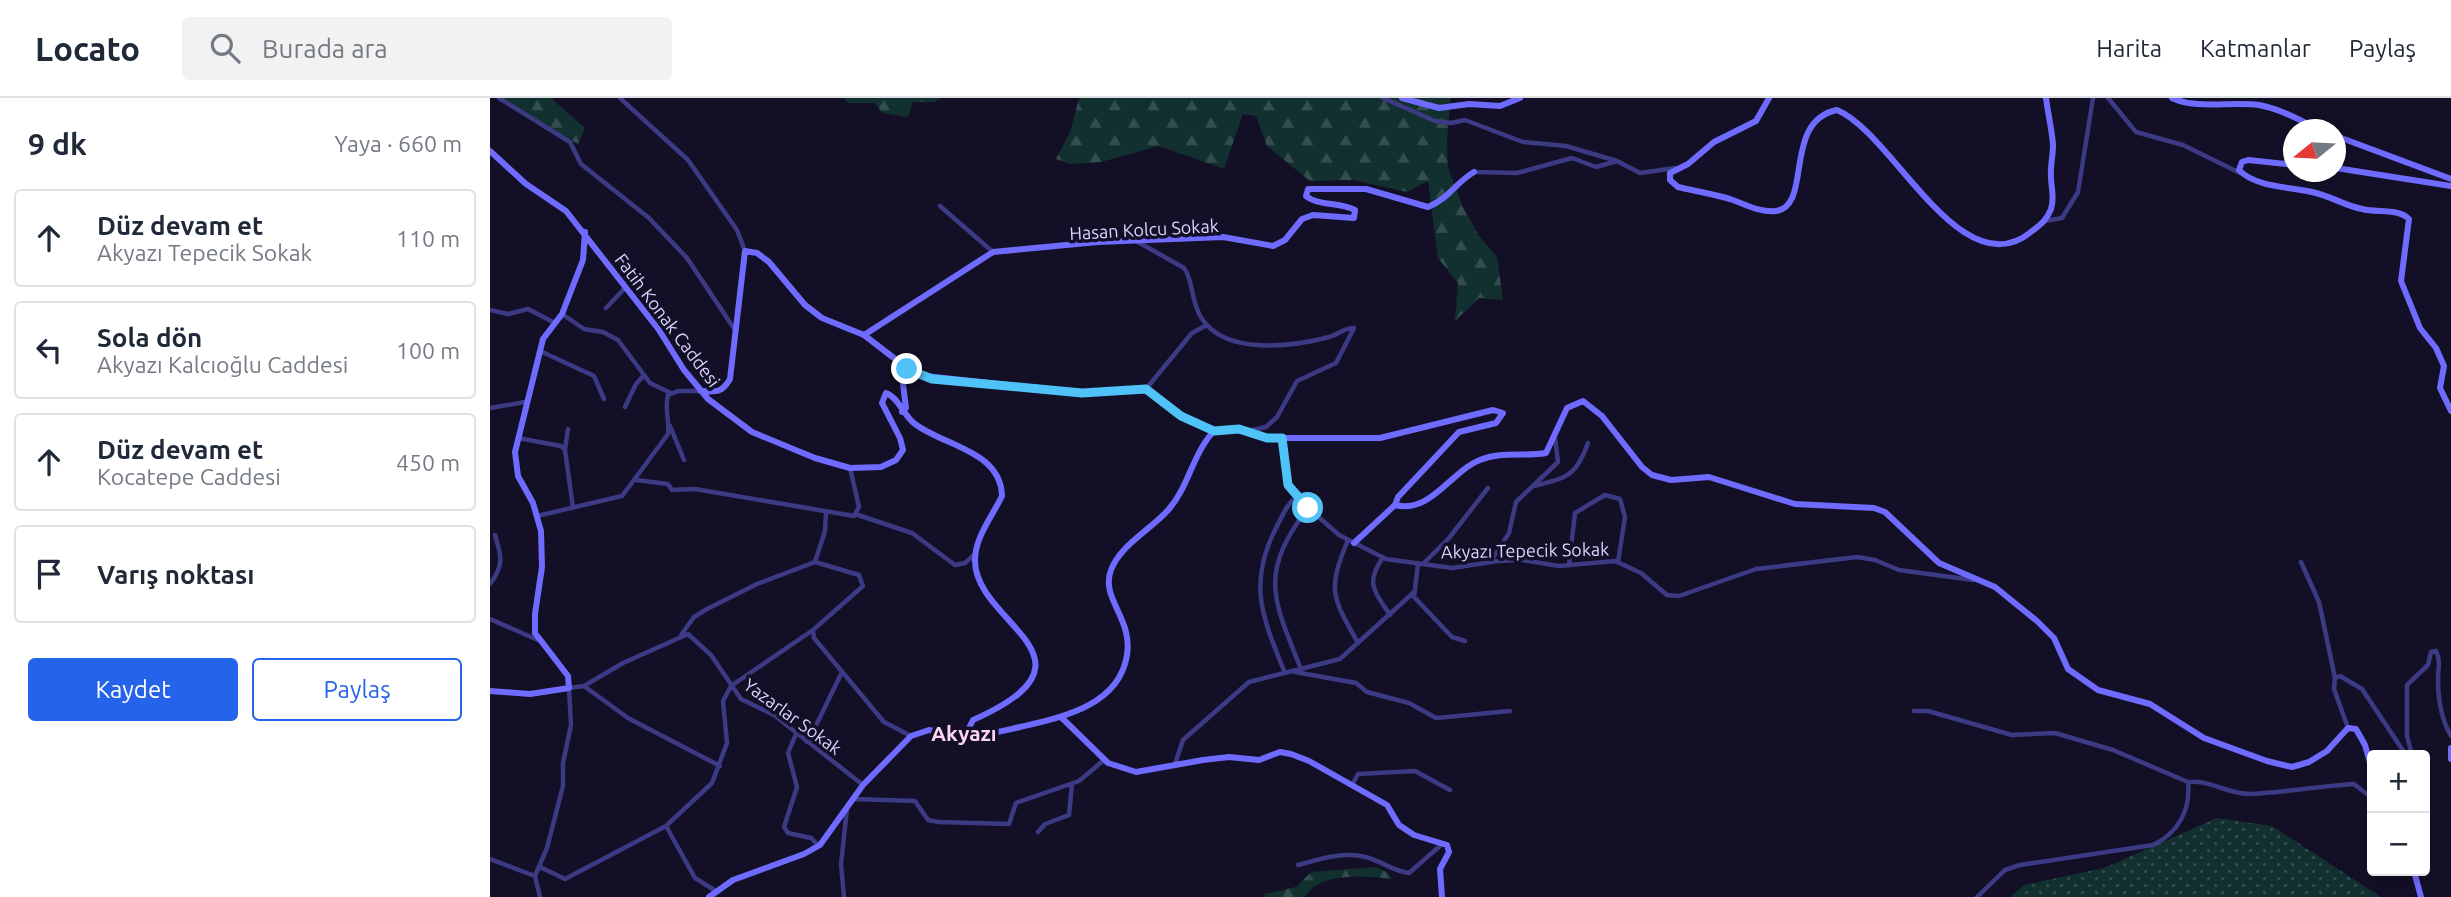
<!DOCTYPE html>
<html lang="tr">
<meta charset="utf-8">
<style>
:root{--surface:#fff;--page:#f2f2f3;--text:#1f2937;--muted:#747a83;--line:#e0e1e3;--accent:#2563eb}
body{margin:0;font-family:Ubuntu,sans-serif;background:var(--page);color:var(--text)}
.controls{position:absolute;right:21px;bottom:21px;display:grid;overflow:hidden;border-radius:7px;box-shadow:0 4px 10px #0003}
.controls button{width:63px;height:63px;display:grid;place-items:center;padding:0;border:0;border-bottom:2px solid var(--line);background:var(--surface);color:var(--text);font:35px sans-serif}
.compass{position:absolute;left:1793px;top:21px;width:63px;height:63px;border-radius:50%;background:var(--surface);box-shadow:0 4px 10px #0003;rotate:252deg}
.stop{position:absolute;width:21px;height:21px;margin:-16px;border:5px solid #4fc3f7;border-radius:50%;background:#fff}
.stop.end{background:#4fc3f7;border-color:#fff;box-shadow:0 2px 7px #0008}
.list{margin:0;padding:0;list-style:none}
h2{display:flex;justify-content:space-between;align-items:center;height:91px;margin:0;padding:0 28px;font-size:30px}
h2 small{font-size:23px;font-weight:400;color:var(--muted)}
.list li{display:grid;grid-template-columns:46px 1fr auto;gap:21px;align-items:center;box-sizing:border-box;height:98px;margin:0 14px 14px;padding:0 14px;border:2px solid var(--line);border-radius:7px}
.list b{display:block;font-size:26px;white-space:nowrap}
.list p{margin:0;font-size:23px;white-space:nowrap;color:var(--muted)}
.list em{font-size:23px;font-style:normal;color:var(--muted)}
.actions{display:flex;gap:14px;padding:21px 28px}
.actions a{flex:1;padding:16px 0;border:2px solid var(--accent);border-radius:7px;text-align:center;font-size:24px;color:var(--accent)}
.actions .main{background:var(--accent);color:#fff}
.icon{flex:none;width:38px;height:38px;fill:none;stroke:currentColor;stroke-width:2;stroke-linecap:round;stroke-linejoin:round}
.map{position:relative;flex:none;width:1961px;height:799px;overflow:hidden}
header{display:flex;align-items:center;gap:42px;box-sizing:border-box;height:98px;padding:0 35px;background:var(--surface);border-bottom:2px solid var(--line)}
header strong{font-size:33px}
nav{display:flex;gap:38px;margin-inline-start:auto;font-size:24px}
.search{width:490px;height:63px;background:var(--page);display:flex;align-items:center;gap:18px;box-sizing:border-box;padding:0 24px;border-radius:7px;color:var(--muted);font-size:26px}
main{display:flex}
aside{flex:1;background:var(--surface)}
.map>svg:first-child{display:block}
.grass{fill:url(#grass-dots)}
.forest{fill:url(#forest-firs)}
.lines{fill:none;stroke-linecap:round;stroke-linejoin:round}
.street{stroke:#3d3a85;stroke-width:4.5}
.secondary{stroke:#6f6bff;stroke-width:6}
.route{stroke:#4fc3f7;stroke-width:9}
.labels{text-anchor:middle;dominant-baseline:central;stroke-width:7;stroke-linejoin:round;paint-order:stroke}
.street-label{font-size:18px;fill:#d9d4ff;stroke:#130f26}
.quarter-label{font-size:21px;font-weight:bold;fill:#ffd6f0;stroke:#130f26}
</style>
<header>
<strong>Locato</strong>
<div class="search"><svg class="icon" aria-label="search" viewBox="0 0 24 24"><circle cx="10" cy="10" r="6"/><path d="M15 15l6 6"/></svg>Burada ara</div>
<nav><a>Harita</a><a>Katmanlar</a><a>Paylaş</a></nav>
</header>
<main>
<aside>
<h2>9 dk<small>Yaya · 660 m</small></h2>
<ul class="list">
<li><svg class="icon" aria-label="ahead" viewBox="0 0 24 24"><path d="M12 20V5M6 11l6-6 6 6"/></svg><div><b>Düz devam et</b><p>Akyazı Tepecik Sokak</p></div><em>110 m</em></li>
<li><svg class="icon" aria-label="left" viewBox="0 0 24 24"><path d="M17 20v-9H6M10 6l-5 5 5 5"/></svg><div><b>Sola dön</b><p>Akyazı Kalcıoğlu Caddesi</p></div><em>100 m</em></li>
<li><svg class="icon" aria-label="ahead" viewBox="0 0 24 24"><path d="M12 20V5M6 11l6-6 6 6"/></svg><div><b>Düz devam et</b><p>Kocatepe Caddesi</p></div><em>450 m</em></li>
<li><svg class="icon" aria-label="arrive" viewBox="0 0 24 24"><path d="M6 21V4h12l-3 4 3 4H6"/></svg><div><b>Varış noktası</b></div></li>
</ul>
<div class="actions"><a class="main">Kaydet</a><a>Paylaş</a></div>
</aside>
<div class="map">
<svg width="1961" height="799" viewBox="0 0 1961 799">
<defs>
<pattern id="grass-dots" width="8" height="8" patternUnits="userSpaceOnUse" patternTransform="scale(1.75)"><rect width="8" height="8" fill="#12302f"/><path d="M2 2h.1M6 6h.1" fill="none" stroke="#344d4e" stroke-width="1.8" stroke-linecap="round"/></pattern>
<pattern id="forest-firs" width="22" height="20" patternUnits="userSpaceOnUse" patternTransform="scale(1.75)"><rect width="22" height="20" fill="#12302f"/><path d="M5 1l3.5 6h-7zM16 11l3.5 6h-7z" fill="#344d4e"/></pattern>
</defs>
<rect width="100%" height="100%" fill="#130f26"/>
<!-- grass -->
<path class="grass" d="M1727 720 1782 728 1891 799H1520L1534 787 1614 770Z"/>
<!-- forest -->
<path class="forest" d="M9 0H61L95 30 88 46Z
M354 0H451L444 4H423L418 19 392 15 385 5H358Z
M589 0H961L957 42 958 70 973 109 989 138 1007 159 1013 202 989 200 965 223 968 185 948 160 938 83 917 94 863 82 820 83 777 48 766 18 753 16 734 71 669 48 611 64 580 66 566 61 580 34Z
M885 769 897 774 902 781C876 778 830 773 815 799H775L774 796 806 789 821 774Z"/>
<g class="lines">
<!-- street -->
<path class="street" d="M9 0 80 44 91 66 159 120 197 160 245 232
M130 0 198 62 247 132 255 153
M893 0 945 23 961 25 975 22 1033 44 1076 48 1127 63
M1618 0 1646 34 1693 47 1750 75
M984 74 1027 75 1082 60 1106 69 1127 63 1150 75 1185 70
M450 108 503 154
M1555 123 1572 120 1588 94 1603 0
M648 144 694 170C704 183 700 203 712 221 736 257 802 249 839 239 848 237 855 229 864 230L846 265 807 283 787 319 776 329 758 333
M116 210 136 189
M0 212 18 216 38 211 63 224
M72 216 94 231 113 234 128 242 160 285 181 295
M50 253 104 278 114 301
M656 291 702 235 717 227
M135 309 146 286 154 277
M0 310 35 304
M180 328 194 362
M28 340 71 348 75 352 83 410
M792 340 798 387 806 399 849 437 896 461 962 470 1008 463 1033 462 1069 468 1125 463 1151 475 1177 497 1189 498 1266 471 1367 459 1385 462 1409 472 1483 482
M75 351 78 331
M146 382 178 386 182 392 205 391 364 418 369 409 360 370
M1044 388C1076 380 1086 379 1098 345
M365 416 422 435 465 467 475 465 485 456
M47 418 132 398 178 336C180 322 174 312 178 297L188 293H210
M858 442C837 492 842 499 868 545
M893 459C875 486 884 492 900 517
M1001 463 1019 435 1026 404 1068 364 1065 340
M325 464 335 433 336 414
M1811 464 1829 504 1845 580
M928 466 924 499 962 539 975 543
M933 466 959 440 998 390
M1079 467 1085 415 1115 397 1130 401 1135 419 1128 464
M0 486C14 467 12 459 5 437
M0 521 48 542
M323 532 324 540 394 624 421 638
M811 571C783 501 768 476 818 410
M805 574 866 585 877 594 919 605 946 620 1020 613
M795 575C773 521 757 486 786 430 792 419 796 407 806 399
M94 588 138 620 230 668
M1424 613H1438L1522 637 1565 635 1623 652 1698 684C1718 681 1740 697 1761 696 1796 694 1830 688 1864 686L1882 700
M1858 630 1844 591 1845 580 1850 578 1872 591 1916 657
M306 636 298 655 307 689 294 729 298 735 321 740 329 748
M316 643 318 644 352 574
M1922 657 1917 638V587L1938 567 1941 554 1946 553C1951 563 1948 570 1948 581 1948 601 1951 621 1961 638
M685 666 693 642 759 584 850 561 923 495
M862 687 868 676 925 673 960 692
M364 701 425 703 438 722 449 724 519 726 526 705 589 683 614 662
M176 728 205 780 226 793
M548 734 555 726 579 717 582 686
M0 761 45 778
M808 767C830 761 854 753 876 759 891 763 903 773 919 775L951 747
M50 769 75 781 176 728 222 685 237 645 233 603 241 588 323 532 373 488 369 477 325 464 267 486 217 511 204 519 191 537
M50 799 45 778 57 750 73 688V665L81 627 79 590 94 588 133 565 198 536 221 557 251 601 284 617 373 687
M354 799 351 766 357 711
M1487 799 1515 772 1530 767 1663 747C1688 735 1701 712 1698 684"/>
<!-- secondary -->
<path class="secondary" d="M912 0 949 10 979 6 1010 8 1030 0
M1279 0 1266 23 1224 44 1198 66 1180 75V82L1188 89C1205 93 1223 96 1240 101 1255 106 1270 115 1286 113 1323 108 1292 23 1347 12 1403 35 1471 191 1541 134 1550 127 1557 122 1561 111 1565 99 1561 91 1561 79 1560 69 1563 58 1563 47 1562 32 1558 16 1556 0
M1682 0C1707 12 1741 3 1769 7 1791 11 1811 23 1831 32
M1846 38 1961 81
M0 53 36 86 76 113 169 232 194 272 218 301 262 334 325 360 360 370 391 369 406 362 413 352 410 340 392 305 396 295C408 299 414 318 425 326 454 348 511 353 512 398 503 417 485 439 485 462 484 526 623 560 483 622L478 632
M1804 67 1758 62 1752 64 1749 72C1766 90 1804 89 1826 95 1842 99 1856 108 1872 111 1887 115 1908 110 1919 121L1911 183 1930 230 1946 250 1954 268 1950 290 1961 313
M1846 70 1961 88
M374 237 503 154 608 144 733 139 783 148 795 142 812 121 823 117 864 120 865 112C850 104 828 108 816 98L818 91H876L938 109C960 100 965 85 984 74
M211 293C226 294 232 295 240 281L255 153 267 155 279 164 315 207 332 220 374 237 426 277 592 295 656 291 691 318 724 333
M412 314 416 310 413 286 417 271
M864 445 905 407
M0 593 40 596 79 590 78 578 45 535V516L52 469 51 433 43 405 28 378 25 354 53 241 72 216 93 162 95 134
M571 619 618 665 646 674 713 662 739 659 769 662 790 654 801 656 819 663 897 707 909 727 924 737 957 747 959 754 950 771 952 799
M478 632C493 640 515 632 530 629 572 619 629 608 637 557 643 520 610 500 621 472 631 446 662 431 679 411 699 388 703 355 724 333L749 331 777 340H890L1003 312 1013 315 1006 325 969 334 908 399 905 407C941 416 961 373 990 362 1011 353 1034 359 1056 355L1077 310 1093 303 1112 318 1152 369 1162 377 1181 382 1219 379 1305 406 1384 410 1395 414 1449 465 1505 489 1547 523 1564 540 1578 571 1608 592 1660 606 1714 640 1777 663 1802 669 1819 664 1837 653 1858 630 1866 631 1875 647 1882 672
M1961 650V661
M1924 773 1931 799
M219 799 243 782 314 756 330 747 373 687 421 638 439 632 464 636 478 632"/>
</g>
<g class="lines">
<!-- route -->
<path class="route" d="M417 271 442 281 592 295 656 291 691 318 724 333 749 331 777 340H792L798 387 818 410"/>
</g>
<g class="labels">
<!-- street labels -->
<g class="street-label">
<text transform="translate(654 131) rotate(-3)">Hasan Kolcu Sokak</text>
<text transform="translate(178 222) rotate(53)">Fatih Konak Caddesi</text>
<text transform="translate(1035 452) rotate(-1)">Akyazı Tepecik Sokak</text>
<text transform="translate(303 618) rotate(36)">Yazarlar Sokak</text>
</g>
<!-- quarter labels -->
<g class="quarter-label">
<text x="474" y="635">Akyazı</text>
</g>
</g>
</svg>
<div class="controls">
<button>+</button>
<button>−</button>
</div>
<svg class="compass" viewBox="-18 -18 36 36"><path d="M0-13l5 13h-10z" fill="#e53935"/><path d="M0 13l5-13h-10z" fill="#747a83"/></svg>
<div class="stop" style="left:818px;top:410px"></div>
<div class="stop end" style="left:417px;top:271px"></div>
</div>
</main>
